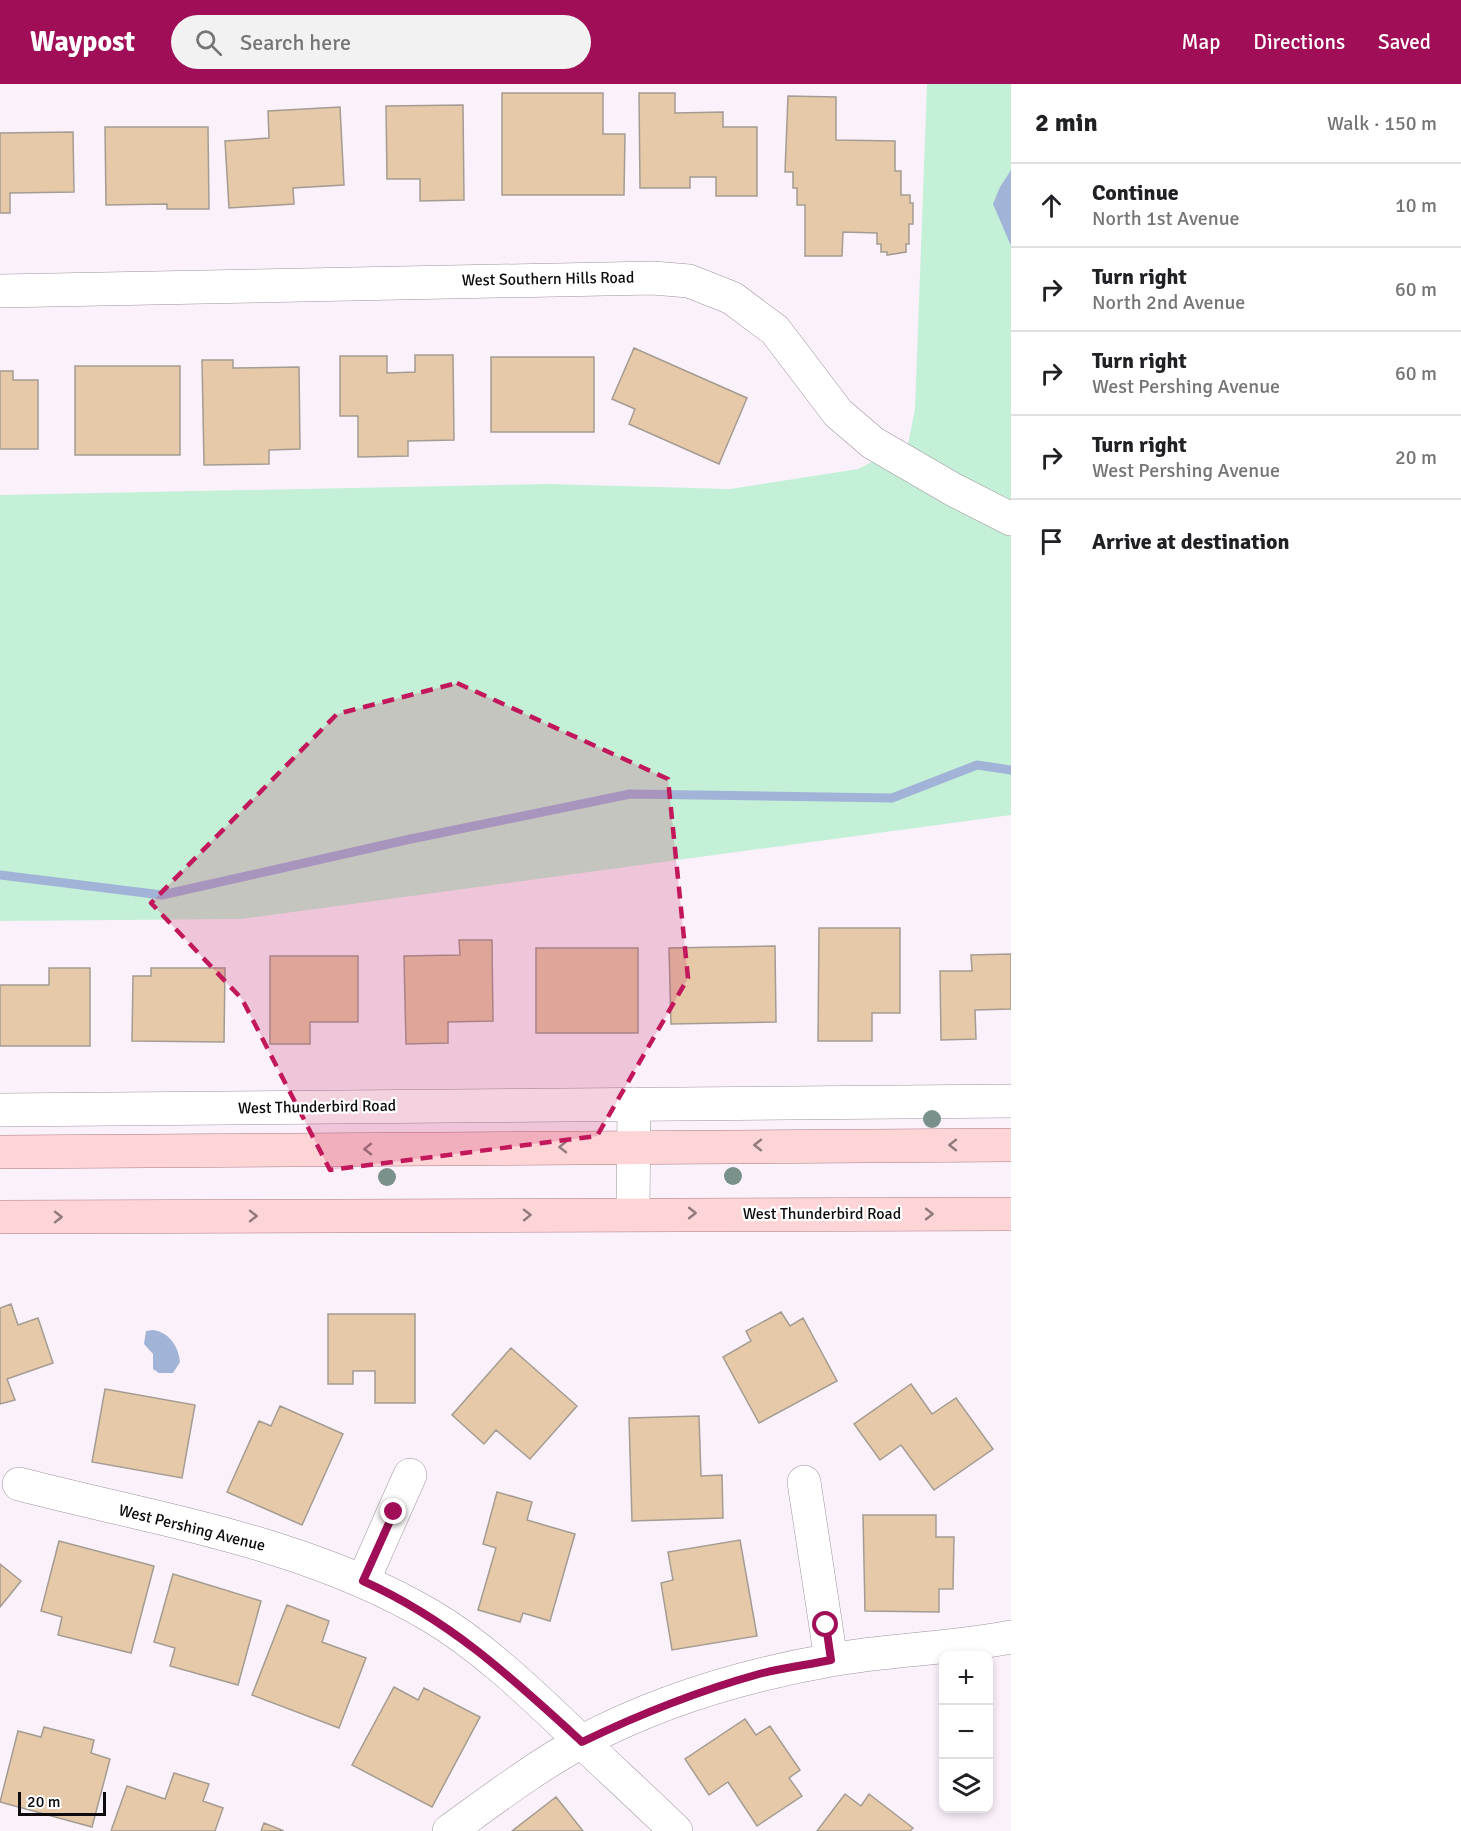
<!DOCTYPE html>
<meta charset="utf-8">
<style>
:root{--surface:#fff;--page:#f2f2f2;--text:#202124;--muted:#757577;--line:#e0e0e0;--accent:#9f0e57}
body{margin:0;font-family:Signika,sans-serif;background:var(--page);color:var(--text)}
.controls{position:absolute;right:18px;bottom:18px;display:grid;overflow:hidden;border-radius:12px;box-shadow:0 3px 9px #0003}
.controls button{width:54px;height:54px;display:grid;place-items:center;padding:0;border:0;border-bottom:2px solid var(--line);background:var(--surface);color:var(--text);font:30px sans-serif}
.scale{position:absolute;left:18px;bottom:15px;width:88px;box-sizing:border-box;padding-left:6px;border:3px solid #0e0b0e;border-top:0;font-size:16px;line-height:21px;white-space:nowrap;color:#0e0b0e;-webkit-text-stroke:4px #fff;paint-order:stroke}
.stop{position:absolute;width:18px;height:18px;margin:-14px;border:4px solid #9f0e57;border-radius:50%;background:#fff}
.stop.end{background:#9f0e57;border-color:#fff;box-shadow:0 2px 6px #0008}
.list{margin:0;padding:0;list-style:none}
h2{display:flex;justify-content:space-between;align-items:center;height:78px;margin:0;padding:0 24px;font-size:26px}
h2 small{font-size:20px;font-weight:400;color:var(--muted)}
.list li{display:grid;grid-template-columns:39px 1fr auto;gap:18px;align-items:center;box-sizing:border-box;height:84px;padding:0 24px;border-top:2px solid var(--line)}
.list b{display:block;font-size:22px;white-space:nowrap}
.list p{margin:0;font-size:20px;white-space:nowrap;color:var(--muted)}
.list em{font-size:20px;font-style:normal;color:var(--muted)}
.icon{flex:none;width:33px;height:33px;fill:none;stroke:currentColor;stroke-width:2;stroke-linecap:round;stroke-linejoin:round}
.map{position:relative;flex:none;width:1011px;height:1747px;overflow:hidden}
header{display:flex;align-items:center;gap:36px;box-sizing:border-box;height:84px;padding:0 30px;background:var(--accent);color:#fff}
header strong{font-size:28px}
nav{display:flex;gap:33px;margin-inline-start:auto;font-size:21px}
.search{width:420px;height:54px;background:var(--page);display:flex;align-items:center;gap:15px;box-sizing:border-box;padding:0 21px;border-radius:33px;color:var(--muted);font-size:22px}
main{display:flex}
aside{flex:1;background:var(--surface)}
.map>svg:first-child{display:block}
.green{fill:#c5f0d8}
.water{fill:#a1b4d7}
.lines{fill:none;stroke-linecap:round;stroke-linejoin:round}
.stream{stroke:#a1b4d7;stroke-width:9}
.building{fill:#e6c9a8;stroke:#a49c92;stroke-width:1.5}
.minor-casing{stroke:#9d949d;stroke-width:34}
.major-casing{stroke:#a87c7f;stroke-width:34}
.minor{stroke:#fff;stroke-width:33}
.major{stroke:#fdd5d7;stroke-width:33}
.tree{fill:#79918a}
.oneway{stroke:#917a7d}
.route{stroke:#9f0e57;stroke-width:8}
.marked{fill:#c2185b;fill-opacity:0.2;stroke:#c2185b;stroke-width:4.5;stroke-dasharray:12 8;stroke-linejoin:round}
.labels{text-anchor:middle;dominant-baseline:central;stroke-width:4.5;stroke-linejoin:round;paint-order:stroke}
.street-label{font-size:16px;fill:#0e0b0e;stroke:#fff}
</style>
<header>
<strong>Waypost</strong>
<div class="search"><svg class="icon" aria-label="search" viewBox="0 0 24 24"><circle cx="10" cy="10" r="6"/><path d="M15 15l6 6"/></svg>Search here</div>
<nav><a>Map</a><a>Directions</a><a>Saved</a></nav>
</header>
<main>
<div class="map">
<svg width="1011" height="1747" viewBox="0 0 1011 1747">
<rect width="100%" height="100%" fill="#fbf1fb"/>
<!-- green -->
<path class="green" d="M927 0H1011V731L241 835 0 837V411L549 400 730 405 858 385 908 360 915 325Z"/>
<!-- water -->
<path class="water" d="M1011 86V162L993 120 1000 103Z
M153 1246C169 1248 179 1263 180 1278L173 1289H159L153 1285V1270L144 1260 146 1247Z"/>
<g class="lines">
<!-- stream -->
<path class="stream" d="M0 791 162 811 406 756 630 710 892 714 977 681 1011 686"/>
</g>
<!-- building -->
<path class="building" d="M502 9H603V50H625L624 111H502Z
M639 9H675V29L723 28V43H757V112H716V93H690V104H640Z
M788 12 836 13V56L895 57V87H901V111H910V119H913V140H909V160H906V168L887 171V168H881V160H877V149L843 148 842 172H805V121H797V104H793V88H785Z
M463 21 464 116 420 117V95H387L386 22Z
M340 23 344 101 293 104 294 120 229 124 225 57 269 54 268 27Z
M105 43H208L209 125H167V120L106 121Z
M73 48 74 108 10 109V129H0V49Z
M634 264 747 314 719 380 629 340 635 325 612 315Z
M415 271H453L454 356 408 357V372L358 373V332H340V272H387V289L415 288Z
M491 273H594V348H491Z
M202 276H233V284L299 283 300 365 269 366V380L204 381Z
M75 282H180V371H75Z
M0 287H13V296H38V365H0Z
M819 844H900V929H872V957H818Z
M459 856H492L493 937 448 938V959L406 960 404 872 460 871Z
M775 862 776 938 671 940 669 864Z
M536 864H638V949H536Z
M1011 870V925L975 926 976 955 941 956 940 887H972L971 871Z
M270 872H358V938H310V960H270Z
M49 884H90V962H0V901H49Z
M151 884H225L224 958 132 957 133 892H151Z
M11 1220 18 1241 38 1234 53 1279 7 1295 15 1316 0 1320V1224Z
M781 1228 790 1242 803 1234 837 1297 759 1339 723 1273 751 1257 746 1247Z
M328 1230H415V1319H375V1287H353V1300H328Z
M511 1264 577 1322 530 1375 496 1346 484 1360 452 1331Z
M911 1300 932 1330 956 1314 993 1365 934 1406 901 1361 880 1376 854 1340Z
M105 1305 195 1321 182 1394 92 1378Z
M280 1322 343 1350 302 1441 227 1408 259 1337 271 1342Z
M699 1332 701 1392 722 1391 723 1434 632 1437 629 1334Z
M497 1408 532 1418 527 1436 575 1450 550 1537 523 1529 520 1538 478 1526 496 1464 483 1460Z
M863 1431H936V1453H954L953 1505H939V1528L865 1527Z
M740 1456 757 1552 672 1566 661 1499 673 1496 668 1468Z
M59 1457 154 1482 131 1569 58 1551 62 1533 41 1527Z
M0 1480 21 1497 0 1523Z
M173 1490 261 1517 238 1601 170 1582 175 1564 154 1558Z
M287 1521 329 1537 322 1558 366 1574 339 1644 252 1611Z
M394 1603 418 1616 424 1604 480 1633 432 1723 352 1681Z
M745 1635 756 1651 770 1642 800 1686 789 1694 802 1712 757 1742 728 1698 709 1711 685 1675Z
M44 1643 94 1656 91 1669 110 1675 92 1743 0 1718 18 1647 41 1653Z
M174 1689 209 1700 203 1717 223 1724 215 1747H111L127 1702 165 1715Z
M845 1710 861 1722 869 1710 913 1744 910 1747H817Z
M556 1713 583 1747H512Z
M264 1739 284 1747H261Z"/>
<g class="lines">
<!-- minor casing -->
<g class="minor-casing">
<path id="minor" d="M0 207 653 194 689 197 732 214 775 246 838 329 873 359 954 406 1011 435
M0 1026 1011 1017
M633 1129 634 1020
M804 1398 831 1576
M19 1400C158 1436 306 1458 431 1532 478 1560 522 1601 561 1638 599 1675 638 1710 676 1747
M363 1497 410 1391
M449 1747C492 1716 534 1684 581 1658 658 1617 745 1591 831 1576 890 1565 952 1565 1011 1553"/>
</g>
<!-- major casing -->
<g class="major-casing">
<path id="major" d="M0 1068 1011 1061
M0 1133 1011 1130"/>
</g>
<!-- minor -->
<use href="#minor" class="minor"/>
<!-- major -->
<use href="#major" class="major"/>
</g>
<!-- trees -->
<g class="tree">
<circle cx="932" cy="1035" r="9"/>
<circle cx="733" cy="1092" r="9"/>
<circle cx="387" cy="1093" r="9"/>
</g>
<!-- one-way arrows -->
<defs><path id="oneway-chevron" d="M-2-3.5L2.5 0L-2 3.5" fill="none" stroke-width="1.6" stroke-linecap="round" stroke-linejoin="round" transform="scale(1.5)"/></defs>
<g class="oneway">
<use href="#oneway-chevron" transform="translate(758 1061) rotate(180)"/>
<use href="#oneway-chevron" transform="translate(953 1061) rotate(180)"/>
<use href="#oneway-chevron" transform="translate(563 1063) rotate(179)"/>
<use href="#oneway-chevron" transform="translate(368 1065) rotate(179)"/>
<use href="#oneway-chevron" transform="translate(692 1129)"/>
<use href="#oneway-chevron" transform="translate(929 1130)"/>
<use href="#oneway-chevron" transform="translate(527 1131) rotate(-1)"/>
<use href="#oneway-chevron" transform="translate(253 1132)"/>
<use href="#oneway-chevron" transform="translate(58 1133)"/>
</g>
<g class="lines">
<!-- route -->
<path class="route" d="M394 1428 363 1497C450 1536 512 1594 582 1658 638 1631 698 1607 759 1590 782 1584 807 1581 831 1576L826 1541"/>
</g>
<!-- marked area -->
<path class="marked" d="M457 599 668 695 688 894 597 1052 330 1086 242 915 151 819 337 630Z"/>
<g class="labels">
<!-- street labels -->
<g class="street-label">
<text transform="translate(548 195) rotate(-1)">West Southern Hills Road</text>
<text transform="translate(317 1023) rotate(-1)">West Thunderbird Road</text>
<text x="822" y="1130">West Thunderbird Road</text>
<text transform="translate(192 1444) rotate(14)">West Pershing Avenue</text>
</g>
</g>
</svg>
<div class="controls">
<button>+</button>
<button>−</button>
<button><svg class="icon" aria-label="layers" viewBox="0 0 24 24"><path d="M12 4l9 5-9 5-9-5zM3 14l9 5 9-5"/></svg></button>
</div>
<div class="scale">20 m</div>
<div class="stop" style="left:826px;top:1541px"></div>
<div class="stop end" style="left:394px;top:1428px"></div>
</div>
<aside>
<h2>2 min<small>Walk · 150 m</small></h2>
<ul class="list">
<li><svg class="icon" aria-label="ahead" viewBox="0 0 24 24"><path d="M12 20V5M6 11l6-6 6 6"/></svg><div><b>Continue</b><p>North 1st Avenue</p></div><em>10 m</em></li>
<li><svg class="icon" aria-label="right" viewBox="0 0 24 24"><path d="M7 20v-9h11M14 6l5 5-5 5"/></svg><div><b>Turn right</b><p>North 2nd Avenue</p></div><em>60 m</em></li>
<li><svg class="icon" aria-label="right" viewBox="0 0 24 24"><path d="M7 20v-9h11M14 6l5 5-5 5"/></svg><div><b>Turn right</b><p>West Pershing Avenue</p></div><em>60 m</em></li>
<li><svg class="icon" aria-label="right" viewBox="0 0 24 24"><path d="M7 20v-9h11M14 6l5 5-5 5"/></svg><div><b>Turn right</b><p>West Pershing Avenue</p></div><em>20 m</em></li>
<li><svg class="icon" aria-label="arrive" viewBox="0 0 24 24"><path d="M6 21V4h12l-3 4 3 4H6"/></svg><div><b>Arrive at destination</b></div></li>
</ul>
</aside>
</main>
